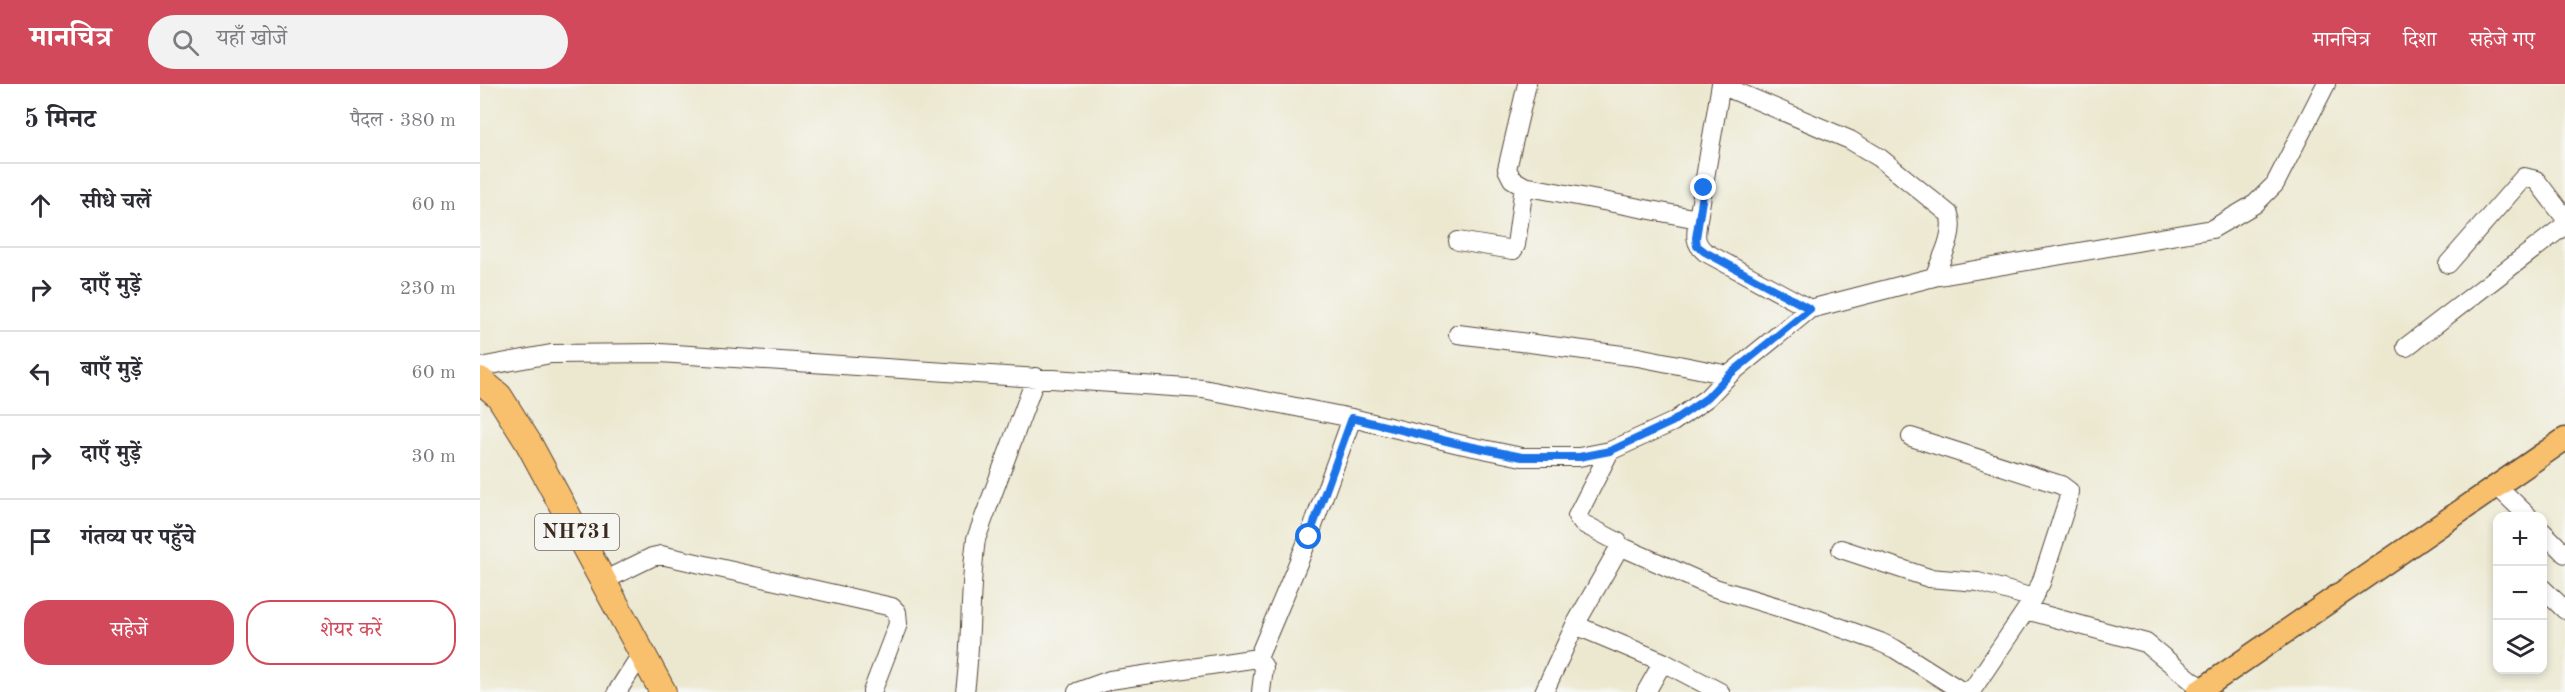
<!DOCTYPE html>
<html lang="hi">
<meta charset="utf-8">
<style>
:root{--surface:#fff;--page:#f2f2f3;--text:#2b2b33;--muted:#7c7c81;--line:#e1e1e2;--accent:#d1495b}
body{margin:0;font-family:"Old Standard TT","Noto Serif Devanagari",serif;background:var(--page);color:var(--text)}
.controls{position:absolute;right:18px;bottom:18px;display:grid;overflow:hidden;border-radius:12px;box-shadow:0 3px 9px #0003}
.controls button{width:54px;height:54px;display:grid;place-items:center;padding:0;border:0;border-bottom:2px solid var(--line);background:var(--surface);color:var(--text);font:30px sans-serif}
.stop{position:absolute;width:18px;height:18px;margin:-14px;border:4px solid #1a73e8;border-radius:50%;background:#fff}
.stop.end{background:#1a73e8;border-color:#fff;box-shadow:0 2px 6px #0008}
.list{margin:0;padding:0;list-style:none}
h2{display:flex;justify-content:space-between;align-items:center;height:78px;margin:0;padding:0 24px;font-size:26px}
h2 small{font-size:20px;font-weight:400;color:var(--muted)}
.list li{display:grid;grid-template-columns:39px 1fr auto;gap:18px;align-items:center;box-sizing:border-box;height:84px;padding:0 24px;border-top:2px solid var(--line)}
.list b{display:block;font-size:22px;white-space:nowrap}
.list em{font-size:20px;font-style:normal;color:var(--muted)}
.actions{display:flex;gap:12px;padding:18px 24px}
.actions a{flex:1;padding:14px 0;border:2px solid var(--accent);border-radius:24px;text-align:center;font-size:21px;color:var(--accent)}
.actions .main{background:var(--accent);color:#fff}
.icon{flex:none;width:33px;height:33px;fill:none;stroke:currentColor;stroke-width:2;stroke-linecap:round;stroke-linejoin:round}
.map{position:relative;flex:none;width:2085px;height:608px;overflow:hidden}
header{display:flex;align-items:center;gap:36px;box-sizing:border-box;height:84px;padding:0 30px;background:var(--accent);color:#fff}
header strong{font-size:28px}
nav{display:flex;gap:33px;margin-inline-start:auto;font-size:21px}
.search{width:420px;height:54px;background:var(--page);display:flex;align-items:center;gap:15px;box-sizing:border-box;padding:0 21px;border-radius:33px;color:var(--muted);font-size:22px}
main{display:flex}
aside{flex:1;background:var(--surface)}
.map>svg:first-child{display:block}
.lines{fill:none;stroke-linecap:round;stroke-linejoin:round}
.minor-casing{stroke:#564639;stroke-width:20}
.major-casing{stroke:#564639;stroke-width:25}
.highway-casing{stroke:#564639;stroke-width:28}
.minor{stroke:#fff;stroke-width:18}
.major{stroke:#f8bf6c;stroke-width:22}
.highway{stroke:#f8bf6c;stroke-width:26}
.route{stroke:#1a73e8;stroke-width:8}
.labels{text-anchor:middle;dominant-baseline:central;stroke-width:4.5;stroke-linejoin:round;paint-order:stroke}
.shield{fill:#f6f6f2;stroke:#73675e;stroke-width:1.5}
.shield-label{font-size:21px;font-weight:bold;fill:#3b2a1e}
</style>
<header>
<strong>मानचित्र</strong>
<div class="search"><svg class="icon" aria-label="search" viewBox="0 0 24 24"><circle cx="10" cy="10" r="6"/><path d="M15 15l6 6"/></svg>यहाँ खोजें</div>
<nav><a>मानचित्र</a><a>दिशा</a><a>सहेजे गए</a></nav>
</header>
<main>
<aside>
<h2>5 मिनट<small>पैदल · 380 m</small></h2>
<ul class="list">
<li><svg class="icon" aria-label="ahead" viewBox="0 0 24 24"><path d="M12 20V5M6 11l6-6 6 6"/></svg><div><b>सीधे चलें</b></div><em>60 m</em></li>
<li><svg class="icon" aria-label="right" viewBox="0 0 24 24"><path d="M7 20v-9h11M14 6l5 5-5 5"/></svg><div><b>दाएँ मुड़ें</b></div><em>230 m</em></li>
<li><svg class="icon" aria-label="left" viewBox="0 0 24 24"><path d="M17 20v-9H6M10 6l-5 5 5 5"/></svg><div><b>बाएँ मुड़ें</b></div><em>60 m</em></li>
<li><svg class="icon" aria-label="right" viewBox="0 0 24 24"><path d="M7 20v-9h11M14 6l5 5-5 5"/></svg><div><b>दाएँ मुड़ें</b></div><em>30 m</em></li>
<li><svg class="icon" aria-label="arrive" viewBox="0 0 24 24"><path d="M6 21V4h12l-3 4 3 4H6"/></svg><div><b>गंतव्य पर पहुँचे</b></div></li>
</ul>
<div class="actions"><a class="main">सहेजें</a><a>शेयर करें</a></div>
</aside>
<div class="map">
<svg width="2085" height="608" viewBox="0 0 2085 608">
<rect width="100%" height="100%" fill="#f6f6f2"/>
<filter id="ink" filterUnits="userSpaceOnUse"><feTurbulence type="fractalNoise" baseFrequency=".0167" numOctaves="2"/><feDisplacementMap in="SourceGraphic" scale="12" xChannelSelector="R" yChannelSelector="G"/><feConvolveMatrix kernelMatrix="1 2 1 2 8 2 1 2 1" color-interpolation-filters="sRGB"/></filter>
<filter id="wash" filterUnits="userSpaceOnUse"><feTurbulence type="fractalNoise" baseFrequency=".008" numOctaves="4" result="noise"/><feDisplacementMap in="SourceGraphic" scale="24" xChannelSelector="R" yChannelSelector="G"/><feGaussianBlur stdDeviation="1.35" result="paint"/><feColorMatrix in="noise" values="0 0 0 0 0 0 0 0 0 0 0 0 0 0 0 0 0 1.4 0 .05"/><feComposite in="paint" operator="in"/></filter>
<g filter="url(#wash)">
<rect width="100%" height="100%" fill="#ece8d0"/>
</g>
<g filter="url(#ink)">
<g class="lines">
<!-- minor casing -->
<g class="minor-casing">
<path id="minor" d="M1047 0 1027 85 1032 95 1044 102 1218 135
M1241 0 1218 135C1216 149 1213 158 1225 168L1330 225
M1241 1 1370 56 1400 74 1469 130C1476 149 1461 175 1454 193
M978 157 1033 166 1036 161 1044 102
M1968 180 2044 93 2056 96 2085 134
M978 250 1158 273 1249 291
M1926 263 2085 141
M0 283 71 270 180 269 723 305 872 334 979 360 1042 373H1099L1130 367 1193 338 1227 314 1249 291 1330 225 1454 193 1732 145 1775 120 1795 100 1846 0
M1431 353 1581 401 1589 407 1588 416 1561 499 1546 526 1494 603 1486 608
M2018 403 2048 432
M2062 447 2085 470
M1140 462 1235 504 1334 534 1400 558 1415 565 1483 608
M1361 465 1449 494 1498 498 1553 514
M123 497 172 473 181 471 412 523 417 528 418 540 392 608
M2062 504 2085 526
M1546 526 1666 559 1722 605
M1095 541 1183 578 1240 608
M778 574 829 453 872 334
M137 608 162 569
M485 608C492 557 489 506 496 455L556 293
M597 608 630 596 778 574 784 583 781 608
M1064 608 1095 541 1140 462 1138 458 1102 439 1097 432 1130 367
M1166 608 1183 578"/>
</g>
<!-- major casing -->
<g class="major-casing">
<path id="major" d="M1718 608 2085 355"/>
</g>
<!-- highway casing -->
<g class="highway-casing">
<path id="highway" d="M0 296 19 312 48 358 183 608"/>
</g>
<!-- minor -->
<use href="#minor" class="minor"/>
<!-- major -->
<use href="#major" class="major"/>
<!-- highway -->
<use href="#highway" class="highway"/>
</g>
</g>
<g class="lines" filter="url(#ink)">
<!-- route -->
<path class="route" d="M829 453 872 334 979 360 1042 373H1099L1130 367 1192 338 1227 314 1249 291 1330 225 1225 168 1217 162 1216 154 1224 104"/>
</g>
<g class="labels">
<!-- shield labels -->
<rect class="shield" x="55" y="430" width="84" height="36" rx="4.5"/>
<g class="shield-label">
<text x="97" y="448">NH731</text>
</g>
</g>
</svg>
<div class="controls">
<button>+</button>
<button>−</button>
<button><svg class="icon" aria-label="layers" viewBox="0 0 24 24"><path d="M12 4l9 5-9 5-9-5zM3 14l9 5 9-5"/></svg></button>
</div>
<div class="stop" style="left:829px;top:453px"></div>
<div class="stop end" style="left:1224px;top:104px"></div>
</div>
</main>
